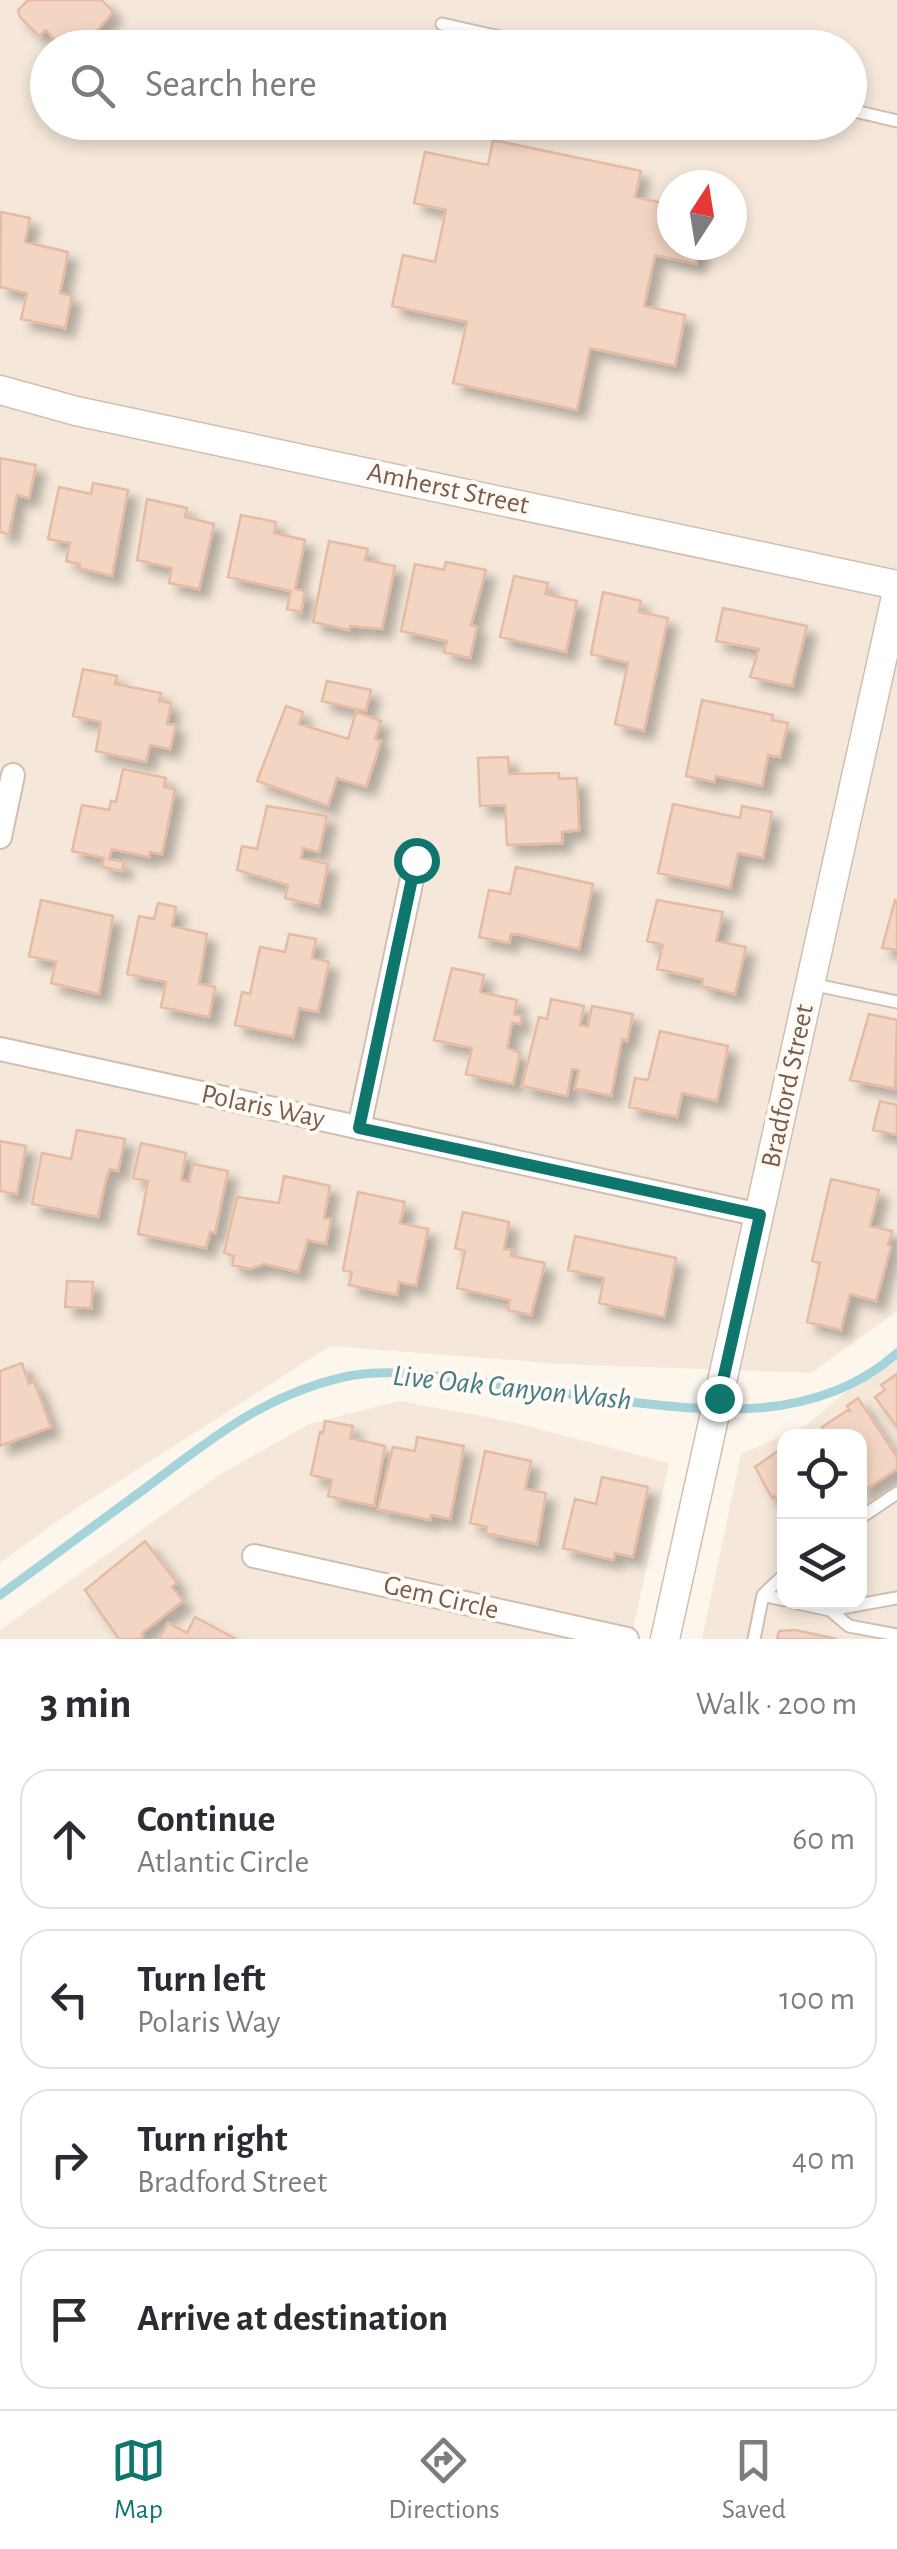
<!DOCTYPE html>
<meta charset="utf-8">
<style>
:root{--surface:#fff;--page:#f7f7f7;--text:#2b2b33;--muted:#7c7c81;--line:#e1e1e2;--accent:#0f766e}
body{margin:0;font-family:"Alegreya Sans",sans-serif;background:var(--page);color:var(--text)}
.controls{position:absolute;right:30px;bottom:30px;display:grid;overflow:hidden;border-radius:20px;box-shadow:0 5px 15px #0003}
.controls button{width:90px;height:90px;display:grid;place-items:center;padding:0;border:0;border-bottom:2px solid var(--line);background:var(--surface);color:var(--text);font:50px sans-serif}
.compass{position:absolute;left:657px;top:170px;width:90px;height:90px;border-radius:50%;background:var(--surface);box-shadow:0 5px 15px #0003;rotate:12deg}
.stop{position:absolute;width:30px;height:30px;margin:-22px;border:8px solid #0f766e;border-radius:50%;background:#fff}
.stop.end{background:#0f766e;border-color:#fff;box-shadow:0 2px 10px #0008}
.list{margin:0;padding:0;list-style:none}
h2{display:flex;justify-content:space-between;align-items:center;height:130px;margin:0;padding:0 40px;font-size:42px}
h2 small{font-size:32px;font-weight:400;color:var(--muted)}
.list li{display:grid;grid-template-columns:65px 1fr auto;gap:30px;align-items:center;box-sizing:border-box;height:140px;margin:0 20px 20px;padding:0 20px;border:2px solid var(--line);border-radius:30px}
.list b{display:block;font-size:38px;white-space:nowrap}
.list p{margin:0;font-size:32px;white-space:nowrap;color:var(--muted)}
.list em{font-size:32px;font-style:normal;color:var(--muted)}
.icon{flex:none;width:55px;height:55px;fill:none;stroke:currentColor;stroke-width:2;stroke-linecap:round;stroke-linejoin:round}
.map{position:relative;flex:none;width:897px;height:1639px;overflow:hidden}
.search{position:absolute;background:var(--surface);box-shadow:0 5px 15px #0003;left:30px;right:30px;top:30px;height:110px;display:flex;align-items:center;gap:25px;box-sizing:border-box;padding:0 35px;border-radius:55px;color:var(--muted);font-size:38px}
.sheet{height:770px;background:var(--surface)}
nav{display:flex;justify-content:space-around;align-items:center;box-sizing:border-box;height:140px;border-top:2px solid var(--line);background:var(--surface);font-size:28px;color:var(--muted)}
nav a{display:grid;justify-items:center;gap:5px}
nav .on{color:var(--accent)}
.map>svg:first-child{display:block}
.residential{fill:#f5e8da;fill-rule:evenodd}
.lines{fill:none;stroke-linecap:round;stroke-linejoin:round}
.stream{stroke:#a5d3da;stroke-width:9}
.building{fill:#f3d5c3;stroke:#e6bba3;stroke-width:2.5;filter:url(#shadow)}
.service-casing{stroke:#d1beb0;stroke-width:15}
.minor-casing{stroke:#d1beb0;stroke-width:26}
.tertiary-casing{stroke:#d1beb0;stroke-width:31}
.service{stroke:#fff;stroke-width:11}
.minor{stroke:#fff;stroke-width:22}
.tertiary{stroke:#fff;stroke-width:28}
.route{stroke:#0f766e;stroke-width:12}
.labels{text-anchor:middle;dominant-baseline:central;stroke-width:8;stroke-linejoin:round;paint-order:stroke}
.street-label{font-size:28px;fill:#7a5c4d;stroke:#fffaf3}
.water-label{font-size:30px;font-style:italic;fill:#437c86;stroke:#fffaf3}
</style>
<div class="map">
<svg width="897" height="1639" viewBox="0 0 897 1639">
<defs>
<filter id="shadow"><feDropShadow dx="9" dy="9" stdDeviation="5" flood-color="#0004"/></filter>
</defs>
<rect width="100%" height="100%" fill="#fdf6ec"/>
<!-- residential -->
<path class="residential" d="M0 0H897V1311L811 1373 561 1364 330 1346 60 1519 0 1563ZM48 48H850V122H48ZM672 185H732V245H672Z
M897 1347V1639H702L741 1454 807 1425ZM784 1436H860V1602H784Z
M399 1401 508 1421 669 1463 631 1639H0V1630L219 1475 309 1424Z"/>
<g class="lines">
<!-- stream -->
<path class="stream" d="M0 1595C49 1559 98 1523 147 1487 211 1439 264 1395 344 1377 385 1368 431 1375 472 1381 517 1387 563 1393 608 1399 707 1412 816 1425 897 1353"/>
</g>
<!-- building -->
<path class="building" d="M28 0H102L113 12 82 48H62L46 30 39 36 20 17 18 10Z
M493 140 641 171 635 197 672 205V245H700L696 264 655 255 644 306 685 315 675 366 590 348 577 410 453 383 467 322 392 306 403 255 435 262 446 210 414 203 425 152 488 165Z
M1 212 30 218 25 242 68 252 60 293 72 296 65 328 21 319 27 293 0 287Z
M0 458 36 465 29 498 17 495 9 534 0 532Z
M93 483 128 490 112 576 79 568 80 564 66 561 70 543 48 539 59 487 91 494Z
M147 499 187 508 185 517 214 524 199 589 169 583 172 568 137 560Z
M241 515 276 522 274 533 305 540 295 589 305 591 301 612 287 609 291 591 228 577Z
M329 541 368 549 365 560 395 566 382 629 350 626 349 630 313 622Z
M446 562 486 570 471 625 477 627 470 658 444 652 447 641 401 631 415 564 444 570Z
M514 576 548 583 545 594 577 601 566 652 500 637Z
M603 592 641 601 639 612 668 618 644 731 615 724 628 663 591 654Z
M723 608 807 626 792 686 750 677 759 649 716 641Z
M83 669 117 676 115 684 161 693 159 701 171 703 167 724 176 725 170 749 150 745 146 762 96 751 101 722 73 716Z
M327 681 371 690 366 711 322 701Z
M702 700 773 715 772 720 788 723 780 757 768 755 762 786 716 776 714 782 686 776Z
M286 706 303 712 299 724 348 739 356 712 381 721 375 739 381 741 366 787 337 778 328 806 257 781Z
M508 757 509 774 559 773V779L577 778 579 830 562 832V843L507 845 505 805 480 806 478 758Z
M123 769 166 778 164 787 175 789 162 854 150 852 149 857 112 849 109 859 124 862 122 871 102 867 104 858 72 851 82 805 109 810 111 801 116 802Z
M673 804 740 818 742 806 772 812 763 858 738 853 730 888 658 873Z
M267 806 327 816 319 852 303 848 301 858 328 864 319 906 285 898 288 885 237 870 242 846 257 849Z
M516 867 593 884 579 949 517 934H511L509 943 479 937 489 890 510 894Z
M41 900 113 916 99 994 51 983 56 962 29 956Z
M657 900 723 912 716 941 746 947 735 994 702 986 703 979 657 969 663 945 647 941Z
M895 900 897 901V950L882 948Z
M158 903 176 907 172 926 207 934 199 984 215 987 209 1017 161 1007 166 982 127 974 139 916 154 919Z
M289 934 316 939 312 958 329 962 318 1012 299 1008 293 1037 235 1025 242 992 250 994 260 947 285 952Z
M452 968 484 975 480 992 517 1000 514 1014 522 1016 520 1024 512 1023 507 1048 520 1053 513 1084 466 1074 472 1048 434 1040Z
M551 999 584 1006 580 1025 588 1027 592 1006 633 1014 627 1041 622 1039 611 1096 575 1088 579 1070 572 1069 567 1096 522 1086 539 1017 547 1019Z
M869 1014 897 1020 895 1089 850 1080Z
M660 1031 728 1046 717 1101 682 1093 677 1117 629 1107 635 1078 648 1080Z
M880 1101 897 1105V1135L873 1130Z
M77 1130 125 1139 118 1171 110 1169 106 1179 98 1217 32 1204 42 1153 71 1159Z
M0 1141 26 1146 17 1194 0 1191Z
M141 1143 186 1153 181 1180 189 1182 193 1164 228 1171 215 1233 210 1232 206 1248 138 1234 148 1181 133 1178Z
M284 1176 330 1186 324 1218 331 1219 326 1244 308 1240 298 1272 264 1264 250 1269 232 1265 234 1256 224 1253 237 1197 279 1203Z
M831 1179 879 1190 870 1226 892 1231 888 1245 891 1246 876 1301 850 1294 841 1330 807 1322 820 1263 812 1261Z
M358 1192 405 1202 400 1223 428 1229 416 1286 399 1282 397 1295 349 1285 352 1272 343 1270Z
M463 1212 509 1222 504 1249 512 1250 511 1256 545 1263 531 1315 508 1310 510 1300 457 1288 465 1251 455 1248Z
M575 1236 676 1258 664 1317 599 1303 604 1278 568 1270Z
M67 1281 93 1282 91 1308 65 1307Z
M22 1363 29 1384 34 1381 51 1427 0 1446V1371Z
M897 1374V1427L875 1397 885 1390 881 1385Z
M858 1398 897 1457V1469L860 1493V1436H815L824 1430 822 1427 848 1410 851 1412 847 1406Z
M325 1421 353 1426 350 1438 385 1446 374 1506 328 1496 332 1480 311 1475 320 1432 323 1433Z
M417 1437 464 1446 450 1519 431 1515 430 1520 378 1509 393 1447 415 1451Z
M784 1447V1512L774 1496 772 1498 755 1467Z
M485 1451 531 1461 525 1489 546 1493 537 1544 486 1533 487 1527 470 1523Z
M602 1477 648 1487 633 1557 615 1553 613 1560 563 1548 575 1499 596 1504Z
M145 1541 177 1583 172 1587 183 1601 142 1633 144 1635 139 1639H119L85 1590Z
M195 1617 236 1639H159L168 1623 187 1633Z
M795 1630 837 1639H777L779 1631Z"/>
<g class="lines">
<!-- service casing -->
<g class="service-casing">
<path id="service" d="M442 24 548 48
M850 110 897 121
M811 984 897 1002
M860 1518 897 1493
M763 1595 784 1600
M793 1602 830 1610 897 1598
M830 1610 849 1626 897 1635
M754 1639 763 1595 784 1575"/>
</g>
<!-- minor casing -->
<g class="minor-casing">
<path id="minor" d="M0 837 13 775
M0 1049 760 1215
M359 1128 416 860
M254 1556 627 1639"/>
</g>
<!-- tertiary casing -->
<g class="tertiary-casing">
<path id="tertiary" d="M0 390 76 411 897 585
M665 1639 897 592"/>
</g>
<!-- service -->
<use href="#service" class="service"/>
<!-- minor -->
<use href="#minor" class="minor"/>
<!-- tertiary -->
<use href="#tertiary" class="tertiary"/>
</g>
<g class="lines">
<!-- route -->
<path class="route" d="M416 860 359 1128 760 1215 719 1398"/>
</g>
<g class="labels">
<!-- street labels -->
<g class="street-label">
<text transform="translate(448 489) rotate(12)">Amherst Street</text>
<text transform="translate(788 1086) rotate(-78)">Bradford Street</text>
<text transform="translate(263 1107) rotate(12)">Polaris Way</text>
<text transform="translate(441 1598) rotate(13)">Gem Circle</text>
</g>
<!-- water labels -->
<g class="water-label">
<text transform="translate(512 1388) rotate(6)">Live Oak Canyon Wash</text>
</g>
</g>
</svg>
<div class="controls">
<button><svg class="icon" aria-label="locate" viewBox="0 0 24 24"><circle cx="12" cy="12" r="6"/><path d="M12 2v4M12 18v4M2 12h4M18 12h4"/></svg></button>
<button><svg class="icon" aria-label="layers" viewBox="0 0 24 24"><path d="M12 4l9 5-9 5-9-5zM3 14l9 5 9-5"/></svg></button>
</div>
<svg class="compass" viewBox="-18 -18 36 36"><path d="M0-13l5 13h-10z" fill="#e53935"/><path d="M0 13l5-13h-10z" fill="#7c7c81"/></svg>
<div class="stop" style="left:416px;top:860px"></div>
<div class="stop end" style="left:719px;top:1398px"></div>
<div class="search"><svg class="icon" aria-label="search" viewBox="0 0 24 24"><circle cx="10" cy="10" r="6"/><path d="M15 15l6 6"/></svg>Search here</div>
</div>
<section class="sheet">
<h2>3 min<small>Walk · 200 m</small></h2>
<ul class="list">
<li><svg class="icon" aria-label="ahead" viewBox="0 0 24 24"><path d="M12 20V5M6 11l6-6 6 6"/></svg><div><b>Continue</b><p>Atlantic Circle</p></div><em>60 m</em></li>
<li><svg class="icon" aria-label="left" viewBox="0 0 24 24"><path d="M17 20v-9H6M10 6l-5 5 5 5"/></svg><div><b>Turn left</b><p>Polaris Way</p></div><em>100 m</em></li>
<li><svg class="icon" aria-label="right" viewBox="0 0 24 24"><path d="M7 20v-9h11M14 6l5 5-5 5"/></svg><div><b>Turn right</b><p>Bradford Street</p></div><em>40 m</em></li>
<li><svg class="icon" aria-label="arrive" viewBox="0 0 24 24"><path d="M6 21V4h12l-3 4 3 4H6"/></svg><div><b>Arrive at destination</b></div></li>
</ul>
</section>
<nav>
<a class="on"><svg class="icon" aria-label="map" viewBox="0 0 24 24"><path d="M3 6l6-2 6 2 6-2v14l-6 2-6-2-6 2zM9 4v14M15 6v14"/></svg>Map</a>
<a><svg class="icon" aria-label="directions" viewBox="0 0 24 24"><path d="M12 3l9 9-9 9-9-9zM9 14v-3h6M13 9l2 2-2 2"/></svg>Directions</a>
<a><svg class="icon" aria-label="saved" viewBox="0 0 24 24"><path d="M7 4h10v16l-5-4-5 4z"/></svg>Saved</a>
</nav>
